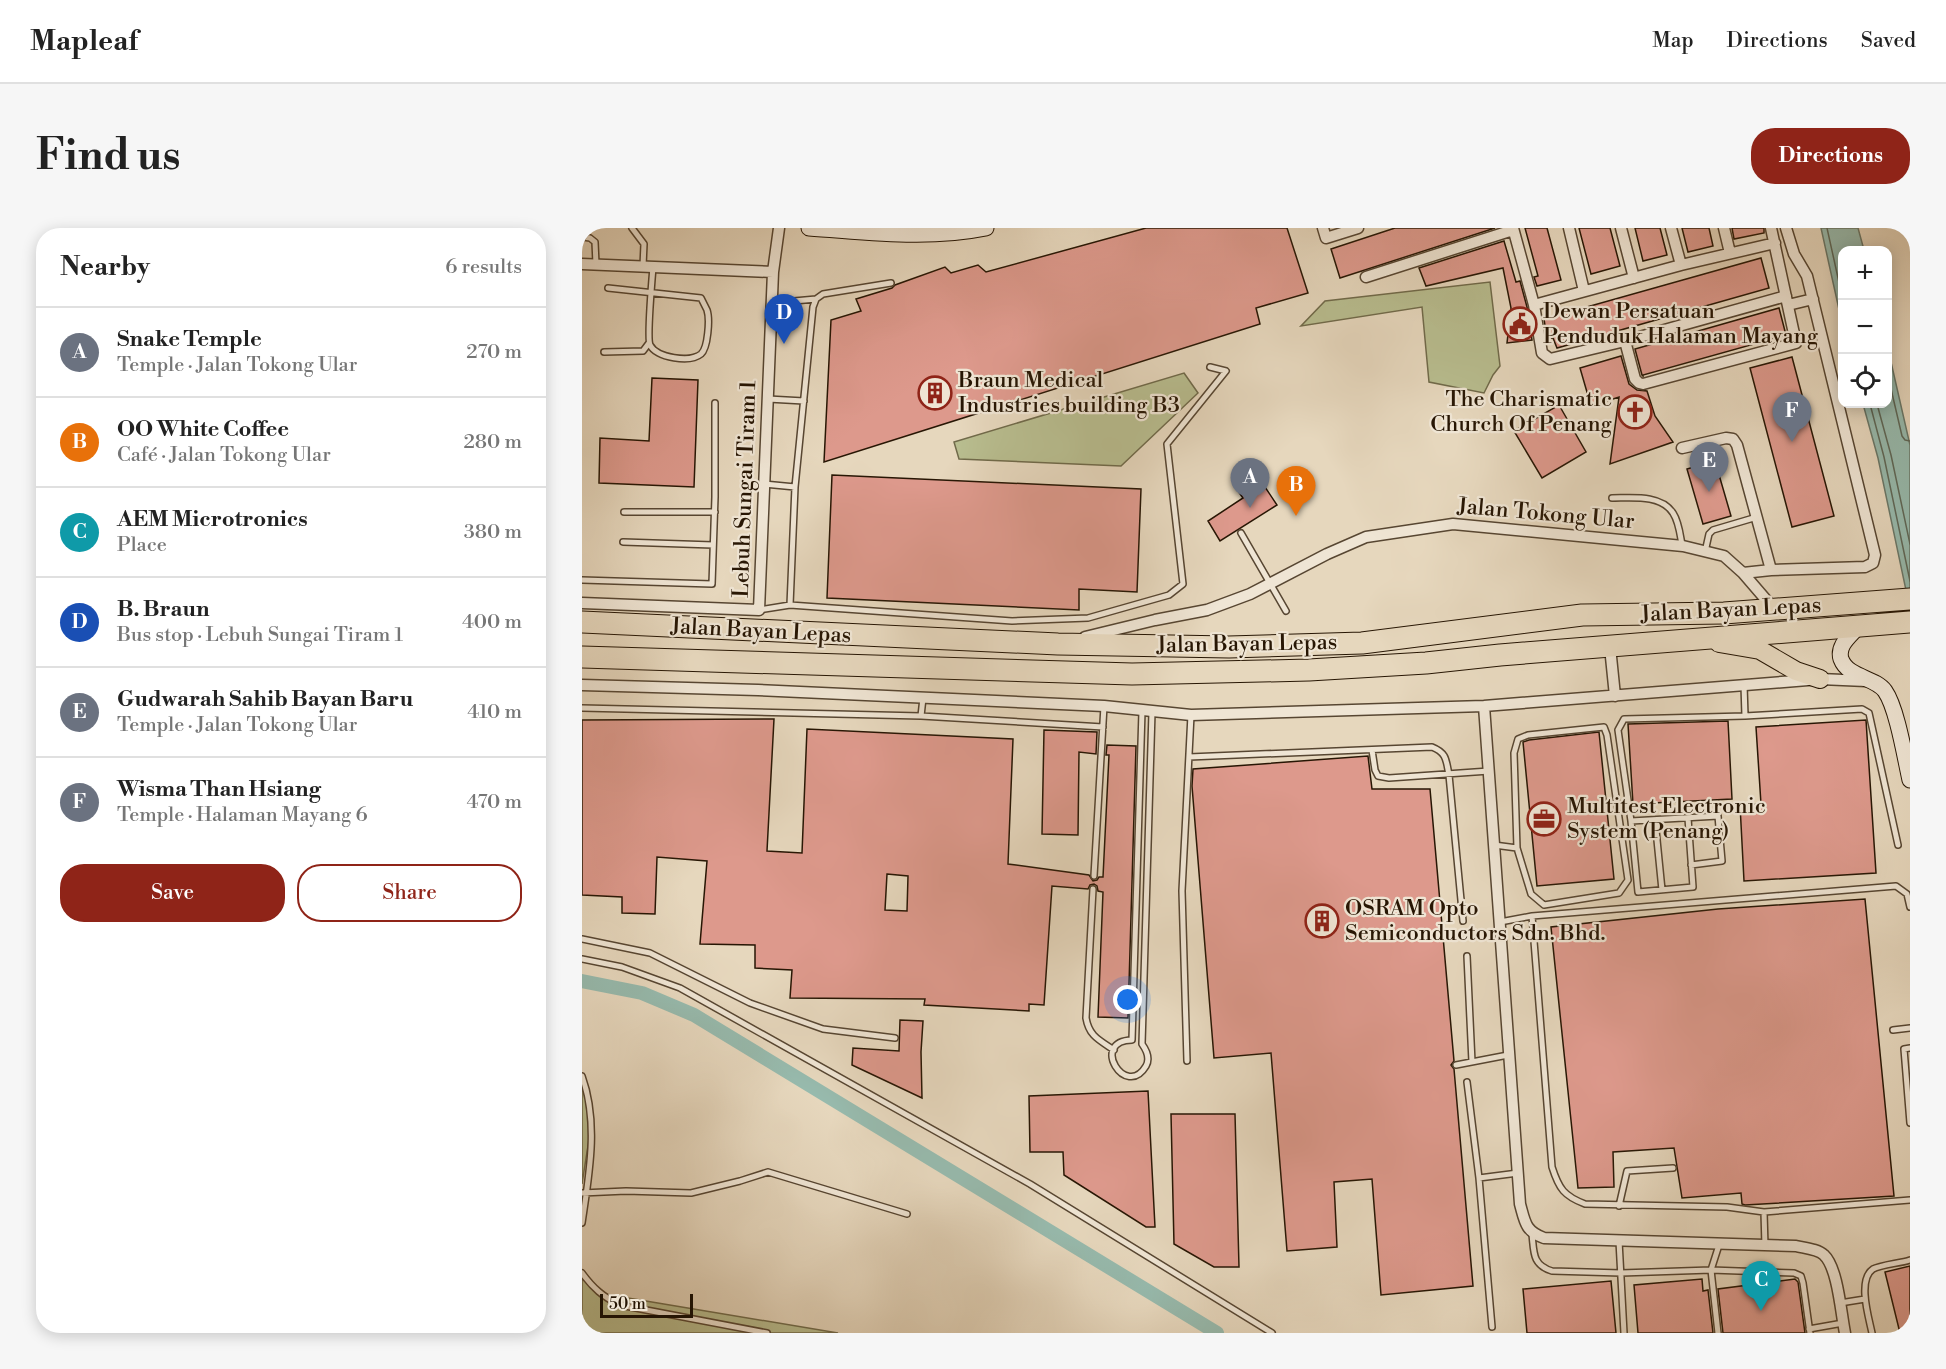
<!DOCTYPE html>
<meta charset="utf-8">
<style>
:root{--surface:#fff;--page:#f6f6f6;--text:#222;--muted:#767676;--line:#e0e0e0;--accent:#8f2418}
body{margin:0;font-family:"Libre Bodoni",serif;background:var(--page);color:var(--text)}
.controls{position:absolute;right:18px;top:18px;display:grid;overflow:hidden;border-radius:12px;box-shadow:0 3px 15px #0003}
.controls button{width:54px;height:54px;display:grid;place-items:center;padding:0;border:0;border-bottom:2px solid var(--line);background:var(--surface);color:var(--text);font:30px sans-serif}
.scale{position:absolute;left:18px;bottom:15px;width:93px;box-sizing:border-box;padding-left:6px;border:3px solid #271604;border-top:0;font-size:16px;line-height:21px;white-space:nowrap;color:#271604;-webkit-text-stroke:4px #efe5d4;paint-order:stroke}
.you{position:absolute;left:546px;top:772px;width:21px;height:21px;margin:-15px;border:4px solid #fff;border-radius:50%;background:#1a73e8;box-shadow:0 0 0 9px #1a73e833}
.badge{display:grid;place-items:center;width:39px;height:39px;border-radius:50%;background:var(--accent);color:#fff;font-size:20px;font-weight:700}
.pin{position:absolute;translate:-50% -50px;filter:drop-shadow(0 2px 3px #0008)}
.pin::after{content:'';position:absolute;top:32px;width:21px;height:18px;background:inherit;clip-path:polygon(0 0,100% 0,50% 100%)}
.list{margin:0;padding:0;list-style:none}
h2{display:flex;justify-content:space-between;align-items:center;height:78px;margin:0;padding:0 24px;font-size:26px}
h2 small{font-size:20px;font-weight:400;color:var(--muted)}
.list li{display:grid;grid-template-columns:39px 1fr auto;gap:18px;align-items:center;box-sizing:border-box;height:90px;padding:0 24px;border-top:2px solid var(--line)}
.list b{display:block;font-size:22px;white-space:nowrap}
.list p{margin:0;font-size:20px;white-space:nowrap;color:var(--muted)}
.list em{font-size:20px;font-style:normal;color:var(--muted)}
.actions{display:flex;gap:12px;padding:18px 24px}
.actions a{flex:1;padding:14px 0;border:2px solid var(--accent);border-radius:24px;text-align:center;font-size:21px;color:var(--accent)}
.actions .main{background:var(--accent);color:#fff}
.icon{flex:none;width:33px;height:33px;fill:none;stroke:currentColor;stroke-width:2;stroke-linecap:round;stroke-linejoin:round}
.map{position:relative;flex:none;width:1328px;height:1105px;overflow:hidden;border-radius:24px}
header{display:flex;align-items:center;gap:36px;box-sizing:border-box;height:84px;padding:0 30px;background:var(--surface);border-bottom:2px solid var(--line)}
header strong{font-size:28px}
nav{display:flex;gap:33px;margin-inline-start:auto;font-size:21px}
.intro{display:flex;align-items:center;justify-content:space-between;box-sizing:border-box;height:144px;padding:0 36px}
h1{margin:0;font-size:42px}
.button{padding:15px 27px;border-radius:24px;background:var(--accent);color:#fff;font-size:21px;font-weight:700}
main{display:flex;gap:36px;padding:0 36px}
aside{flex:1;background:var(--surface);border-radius:24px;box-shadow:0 3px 15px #0003}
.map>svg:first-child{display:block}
.green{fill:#b8bd8f;stroke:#706a4a;stroke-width:1.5}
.water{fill:#97baad;stroke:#6a7869;stroke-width:1.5}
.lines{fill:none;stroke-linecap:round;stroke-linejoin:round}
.shore{stroke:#5f6858;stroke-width:1.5}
.canal{stroke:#97baad;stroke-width:14}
.building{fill:#dd998c;stroke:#271604;stroke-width:1.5;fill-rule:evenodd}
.lane-casing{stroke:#574632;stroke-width:8}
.street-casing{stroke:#574632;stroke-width:13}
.secondary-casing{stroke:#271604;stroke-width:17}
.primary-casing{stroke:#271604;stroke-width:20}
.highway-casing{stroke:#271604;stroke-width:23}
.lane{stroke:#efe5d4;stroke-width:5}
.street{stroke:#efe5d4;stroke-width:10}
.secondary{stroke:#efe5d4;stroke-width:15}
.primary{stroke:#e6d7bd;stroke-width:18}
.highway{stroke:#e6d7bd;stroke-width:21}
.labels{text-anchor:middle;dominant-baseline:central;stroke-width:4.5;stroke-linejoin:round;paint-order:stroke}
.poi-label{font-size:22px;fill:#271604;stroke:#efe5d4;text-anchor:start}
.street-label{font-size:22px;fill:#271604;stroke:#efe5d4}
</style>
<header>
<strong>Mapleaf</strong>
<nav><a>Map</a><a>Directions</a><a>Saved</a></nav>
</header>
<div class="intro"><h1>Find us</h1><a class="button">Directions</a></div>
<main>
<aside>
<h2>Nearby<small>6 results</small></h2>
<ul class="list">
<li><span class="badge" style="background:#6b7280">A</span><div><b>Snake Temple</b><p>Temple · Jalan Tokong Ular</p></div><em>270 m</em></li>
<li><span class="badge" style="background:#e8710a">B</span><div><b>OO White Coffee</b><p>Café · Jalan Tokong Ular</p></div><em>280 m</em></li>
<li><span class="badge" style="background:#0f9aa8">C</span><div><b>AEM Microtronics</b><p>Place</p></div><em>380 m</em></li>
<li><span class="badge" style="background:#1a4fb4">D</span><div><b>B. Braun</b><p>Bus stop · Lebuh Sungai Tiram 1</p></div><em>400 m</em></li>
<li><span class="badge" style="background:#6b7280">E</span><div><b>Gudwarah Sahib Bayan Baru</b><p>Temple · Jalan Tokong Ular</p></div><em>410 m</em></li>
<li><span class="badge" style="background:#6b7280">F</span><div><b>Wisma Than Hsiang</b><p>Temple · Halaman Mayang 6</p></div><em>470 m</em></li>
</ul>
<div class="actions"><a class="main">Save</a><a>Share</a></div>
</aside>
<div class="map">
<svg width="1328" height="1105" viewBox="0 0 1328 1105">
<rect width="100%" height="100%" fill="#e6d7bd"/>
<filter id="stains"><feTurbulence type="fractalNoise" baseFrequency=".00333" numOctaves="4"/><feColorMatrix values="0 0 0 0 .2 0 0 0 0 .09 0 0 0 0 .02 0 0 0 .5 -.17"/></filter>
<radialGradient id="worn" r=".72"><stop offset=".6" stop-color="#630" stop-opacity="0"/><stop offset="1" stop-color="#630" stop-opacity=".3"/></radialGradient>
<!-- green -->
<path class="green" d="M908 54 918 138 911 147 902 165 847 154 840 79 719 98 743 73Z
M602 145 616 165 539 238 377 231 372 214Z
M0 858 10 892 0 956Z
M0 1051 22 1066 256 1105H0Z"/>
<!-- water -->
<path class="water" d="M1239 0H1276L1282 22H1260V95Z
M1306 121 1328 217V381L1296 230 1281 176H1306Z"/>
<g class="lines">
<!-- shore -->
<path class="shore" d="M1245 0 1260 68
M1306 148 1320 208 1323 212 1328 213
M1288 176 1302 229 1328 353
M1295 176 1309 227 1328 316"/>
<!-- canal -->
<path class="canal" d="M0 753 60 765 112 787 635 1105"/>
</g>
<!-- building -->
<path class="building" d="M564 0H705L726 65 674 80 678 96 242 234 249 92 279 83 274 71 310 60 313 57 363 39 369 45 396 37 404 44Z
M813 0H913L758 50 749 21Z
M943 0H965L979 52 955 58 952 49 956 48Z
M997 0H1028L1038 38 1009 46Z
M1053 0H1078L1085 27 1061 33Z
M1100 0H1127L1131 18 1106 24Z
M1150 0H1182V5L1152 11Z
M922 13 934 54 938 53 945 79 950 112 925 115 929 80 921 40 844 58 837 40Z
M1179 30 1187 60 975 120 971 110H965L962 91Z
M1197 80 1204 107 1061 147V148L1060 147 1053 121Z
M1039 128 1047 156 1055 162 1065 163 1073 188 1091 214 1028 236 1037 169 1009 178 998 140Z
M1210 129 1252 288 1210 299 1168 140Z
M70 150 116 152 112 259 17 255 18 210 67 213Z
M977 177 1004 224 960 250 932 203Z
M1133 233 1149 288 1121 296 1105 241Z
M250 247 559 261 555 364 497 361V382L245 370Z
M677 250 695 277 638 313 626 293 661 270 656 263Z
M192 491 185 623 220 625 225 501 431 511 426 636 507 647 511 653 515 652 517 649H521L527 527H524L525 517 554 518 546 790 516 789 521 664 516 663 515 658 512 656 508 657 506 661 470 658 462 777 447 776V783L342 777 343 771 208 770 210 742 173 740V717L118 716 125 633 75 629 73 686 40 685V669L0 667V492ZM305 646 326 648 325 683 303 682Z
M1284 492 1294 645 1162 653 1158 577 1179 576 1174 499Z
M1146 493 1150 571 1051 576 1046 496Z
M462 502 515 504 514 526 497 524 496 607 460 606Z
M1017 504 1032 651 955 658 941 514 947 512Z
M786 528 790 561H848L872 833 869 837 872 841 891 1058 799 1067 790 951 752 954 755 1019 705 1023 689 825 632 830 610 558 611 541Z
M1283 671 1312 968 1163 977 1160 976 1159 965 1100 970 1092 920 1031 924 1032 959 996 960 969 699 1136 681Z
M318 792 341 793 339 824 340 870 270 837 271 820 317 823Z
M566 863 573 999H564L482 947 481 924H448L447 868Z
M589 886H653L657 1039H632L592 1016Z
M1328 1038V1105H1318L1303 1044Z
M1120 1051 1121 1063 1126 1062 1131 1105H1056L1052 1057Z
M1213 1051 1216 1054 1223 1105H1141L1136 1061Z
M1029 1053 1034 1105H945L941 1061Z"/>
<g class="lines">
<!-- lane casing -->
<g class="lane-casing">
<path id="lane" d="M50 0 62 16 61 38
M0 9 8 10 13 14 14 36
M26 60 119 70C121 74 123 78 125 82 128 91 126 120 119 126 108 135 75 130 68 117 65 110 70 51 71 39
M190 75 234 71
M22 124 61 123 67 115
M186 171 222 173
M182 256 213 259
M1030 270C1049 270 1079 266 1091 285 1097 294 1098 306 1100 317
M42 284H133
M659 305 704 383
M41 314 131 317
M1123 324 1127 306 1131 302 1175 289
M0 352 130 356 133 269V175
M208 377 213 259 231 79 234 71 241 66 309 55
M177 382 208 377 430 393 506 390 587 367 601 356 585 216 644 143 628 139
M1162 457 1163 488 1280 481 1287 485 1316 617
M0 480 339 488 521 499
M560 483 550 812C507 813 544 872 564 838 568 831 565 823 560 816L570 484
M339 488 341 470
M790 522 793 542 796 548 807 550 907 543
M607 529 850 519C865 525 864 532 867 547L881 693
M1106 590 1111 659 1056 664 1049 593 1036 502 1042 491 1163 488
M1073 592 1080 662
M1049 593 1136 588 1140 633 1109 637
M912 617 935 620 932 525 936 511 946 507 1022 499 1025 507 1046 652 1037 665 962 677 949 666 935 620
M512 648 522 478
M511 661 504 790C507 808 517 812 532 822
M950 688 970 939C977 961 982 968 1003 976L1145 979 1182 984 1183 1018
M918 694 950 688 1314 658 1325 666 1328 679
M0 711 68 725 168 775 241 801 313 810
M885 728 890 834
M0 731 40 739 98 760 448 956 690 1105
M1311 802 1328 800
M1328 820 1322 821 1328 895
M605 833 600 663 609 487
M874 837 926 827
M0 848C17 895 7 947 0 995
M885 854 897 950 910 1099
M897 950 936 945
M0 965 44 963 109 965 158 953 186 944 325 986
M1037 978 1045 943 1091 940
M1182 984 1328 972
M950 1006C952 1024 950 1037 970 1043L1039 1045 1129 1042 1212 1045 1219 1048 1221 1055 1228 1105
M1037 1013 1042 1105
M0 1045C11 1060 21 1069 38 1077L185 1105
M1258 1075 1283 1071
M1227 1101 1261 1095
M1136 1105 1129 1042 1137 1017
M1290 1105C1287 1090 1275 1052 1291 1041 1298 1037 1319 1035 1328 1032"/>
</g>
<!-- street casing -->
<g class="street-casing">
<path id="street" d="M741 0 744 10 776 0
M931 0 952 77 960 125 968 131 1043 113 1204 68
M987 0 1002 63
M1039 0 1052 50
M1089 0 1099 37
M1142 0 1148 25
M0 36 191 44
M784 49 931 2
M952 77 1099 37 1193 15
M1206 77 1231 71
M1043 113 1053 151 1057 155 1061 156 1214 115 1189 0
M1100 220 1144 210 1151 211 1155 217 1189 342
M1161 345 1189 342 1283 339 1291 335 1293 327 1225 48 1212 26 1204 0
M0 375 177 382 191 44 197 0
M503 409 573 392 625 382 668 366 745 326 784 309 871 296 1101 318 1142 328 1161 345 1192 381
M1028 419 1033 468
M0 457 176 462 522 478 609 487 902 478 1238 451 1284 453
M902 478 938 976C943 994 943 1003 962 1010L1214 1018C1222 1020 1236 1021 1242 1027 1256 1040 1259 1086 1263 1105"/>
</g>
<!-- secondary casing -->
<g class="secondary-casing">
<path id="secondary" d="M227 0C287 4 345 12 404 0
M1275 400C1267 409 1255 418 1259 431 1266 450 1293 449 1303 463 1315 480 1323 530 1328 552"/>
</g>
<!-- primary casing -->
<g class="primary-casing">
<path id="primary" d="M1137 415 1178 422 1214 443 1238 451"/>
</g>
<!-- highway casing -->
<g class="highway-casing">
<path id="highway" d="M0 394 476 416 647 419 780 415 1000 387 1142 385 1328 371
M0 429 550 446 727 442 844 435 918 427 1328 394"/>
</g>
<!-- lane -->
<use href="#lane" class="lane"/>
<!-- street -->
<use href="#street" class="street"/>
<!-- secondary -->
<use href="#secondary" class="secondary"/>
<!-- primary -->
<use href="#primary" class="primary"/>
<!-- highway -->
<use href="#highway" class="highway"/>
</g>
<!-- icons -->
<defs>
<g id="civic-ring" transform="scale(1.725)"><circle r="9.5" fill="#efe5d4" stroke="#8f2418" stroke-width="1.5"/><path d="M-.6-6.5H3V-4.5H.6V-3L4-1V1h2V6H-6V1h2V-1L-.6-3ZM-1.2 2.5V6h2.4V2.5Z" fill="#8f2418"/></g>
<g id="building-ring" transform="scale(1.725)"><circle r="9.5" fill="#efe5d4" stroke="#8f2418" stroke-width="1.5"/><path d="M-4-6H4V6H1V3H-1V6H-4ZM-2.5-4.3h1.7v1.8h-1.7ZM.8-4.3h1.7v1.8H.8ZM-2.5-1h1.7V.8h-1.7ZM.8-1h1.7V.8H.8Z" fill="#8f2418"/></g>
<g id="church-ring" transform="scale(1.725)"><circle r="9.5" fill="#efe5d4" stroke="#8f2418" stroke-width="1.5"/><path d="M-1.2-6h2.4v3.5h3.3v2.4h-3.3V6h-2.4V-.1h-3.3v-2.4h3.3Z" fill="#8f2418"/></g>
<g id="office-ring" transform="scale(1.725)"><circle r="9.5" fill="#efe5d4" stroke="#8f2418" stroke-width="1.5"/><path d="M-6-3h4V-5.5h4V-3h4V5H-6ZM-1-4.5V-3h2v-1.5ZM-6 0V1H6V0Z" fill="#8f2418"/></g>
</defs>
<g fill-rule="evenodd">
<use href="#civic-ring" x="938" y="96"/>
<use href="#building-ring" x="353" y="165"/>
<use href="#church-ring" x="1053" y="184"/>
<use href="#office-ring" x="962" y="591"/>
<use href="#building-ring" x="740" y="693"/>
</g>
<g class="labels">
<!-- poi labels -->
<g class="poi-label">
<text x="961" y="83">Dewan Persatuan<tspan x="961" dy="25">Penduduk Halaman Mayang</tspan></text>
<text x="376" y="152">Braun Medical<tspan x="376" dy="25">Industries building B3</tspan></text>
<text x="1030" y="171" text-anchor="end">The Charismatic<tspan x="1030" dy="25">Church Of Penang</tspan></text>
<text x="985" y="578">Multitest Electronic<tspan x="985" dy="25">System (Penang)</tspan></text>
<text x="763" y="680">OSRAM Opto<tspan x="763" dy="25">Semiconductors Sdn. Bhd.</tspan></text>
</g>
<!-- street labels -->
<g class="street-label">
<text transform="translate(163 261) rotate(-88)">Lebuh Sungai Tiram 1</text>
<text transform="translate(964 286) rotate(5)">Jalan Tokong Ular</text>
<text transform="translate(1149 382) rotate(-3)">Jalan Bayan Lepas</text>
<text transform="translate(179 403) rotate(3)">Jalan Bayan Lepas</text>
<text transform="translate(665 416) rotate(-1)">Jalan Bayan Lepas</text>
</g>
</g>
<rect width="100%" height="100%" filter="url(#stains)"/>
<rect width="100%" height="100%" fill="url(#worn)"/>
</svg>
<div class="controls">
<button>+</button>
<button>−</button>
<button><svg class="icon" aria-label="locate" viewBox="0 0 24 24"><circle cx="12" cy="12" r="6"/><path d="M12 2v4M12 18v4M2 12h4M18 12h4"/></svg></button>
</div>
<div class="scale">50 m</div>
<div class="you"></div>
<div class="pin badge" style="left:668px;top:280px;background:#6b7280">A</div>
<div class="pin badge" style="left:714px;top:288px;background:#e8710a">B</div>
<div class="pin badge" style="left:1179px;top:1083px;background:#0f9aa8">C</div>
<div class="pin badge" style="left:202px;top:116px;background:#1a4fb4">D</div>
<div class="pin badge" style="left:1127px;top:264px;background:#6b7280">E</div>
<div class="pin badge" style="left:1210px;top:214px;background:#6b7280">F</div>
</div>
</main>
